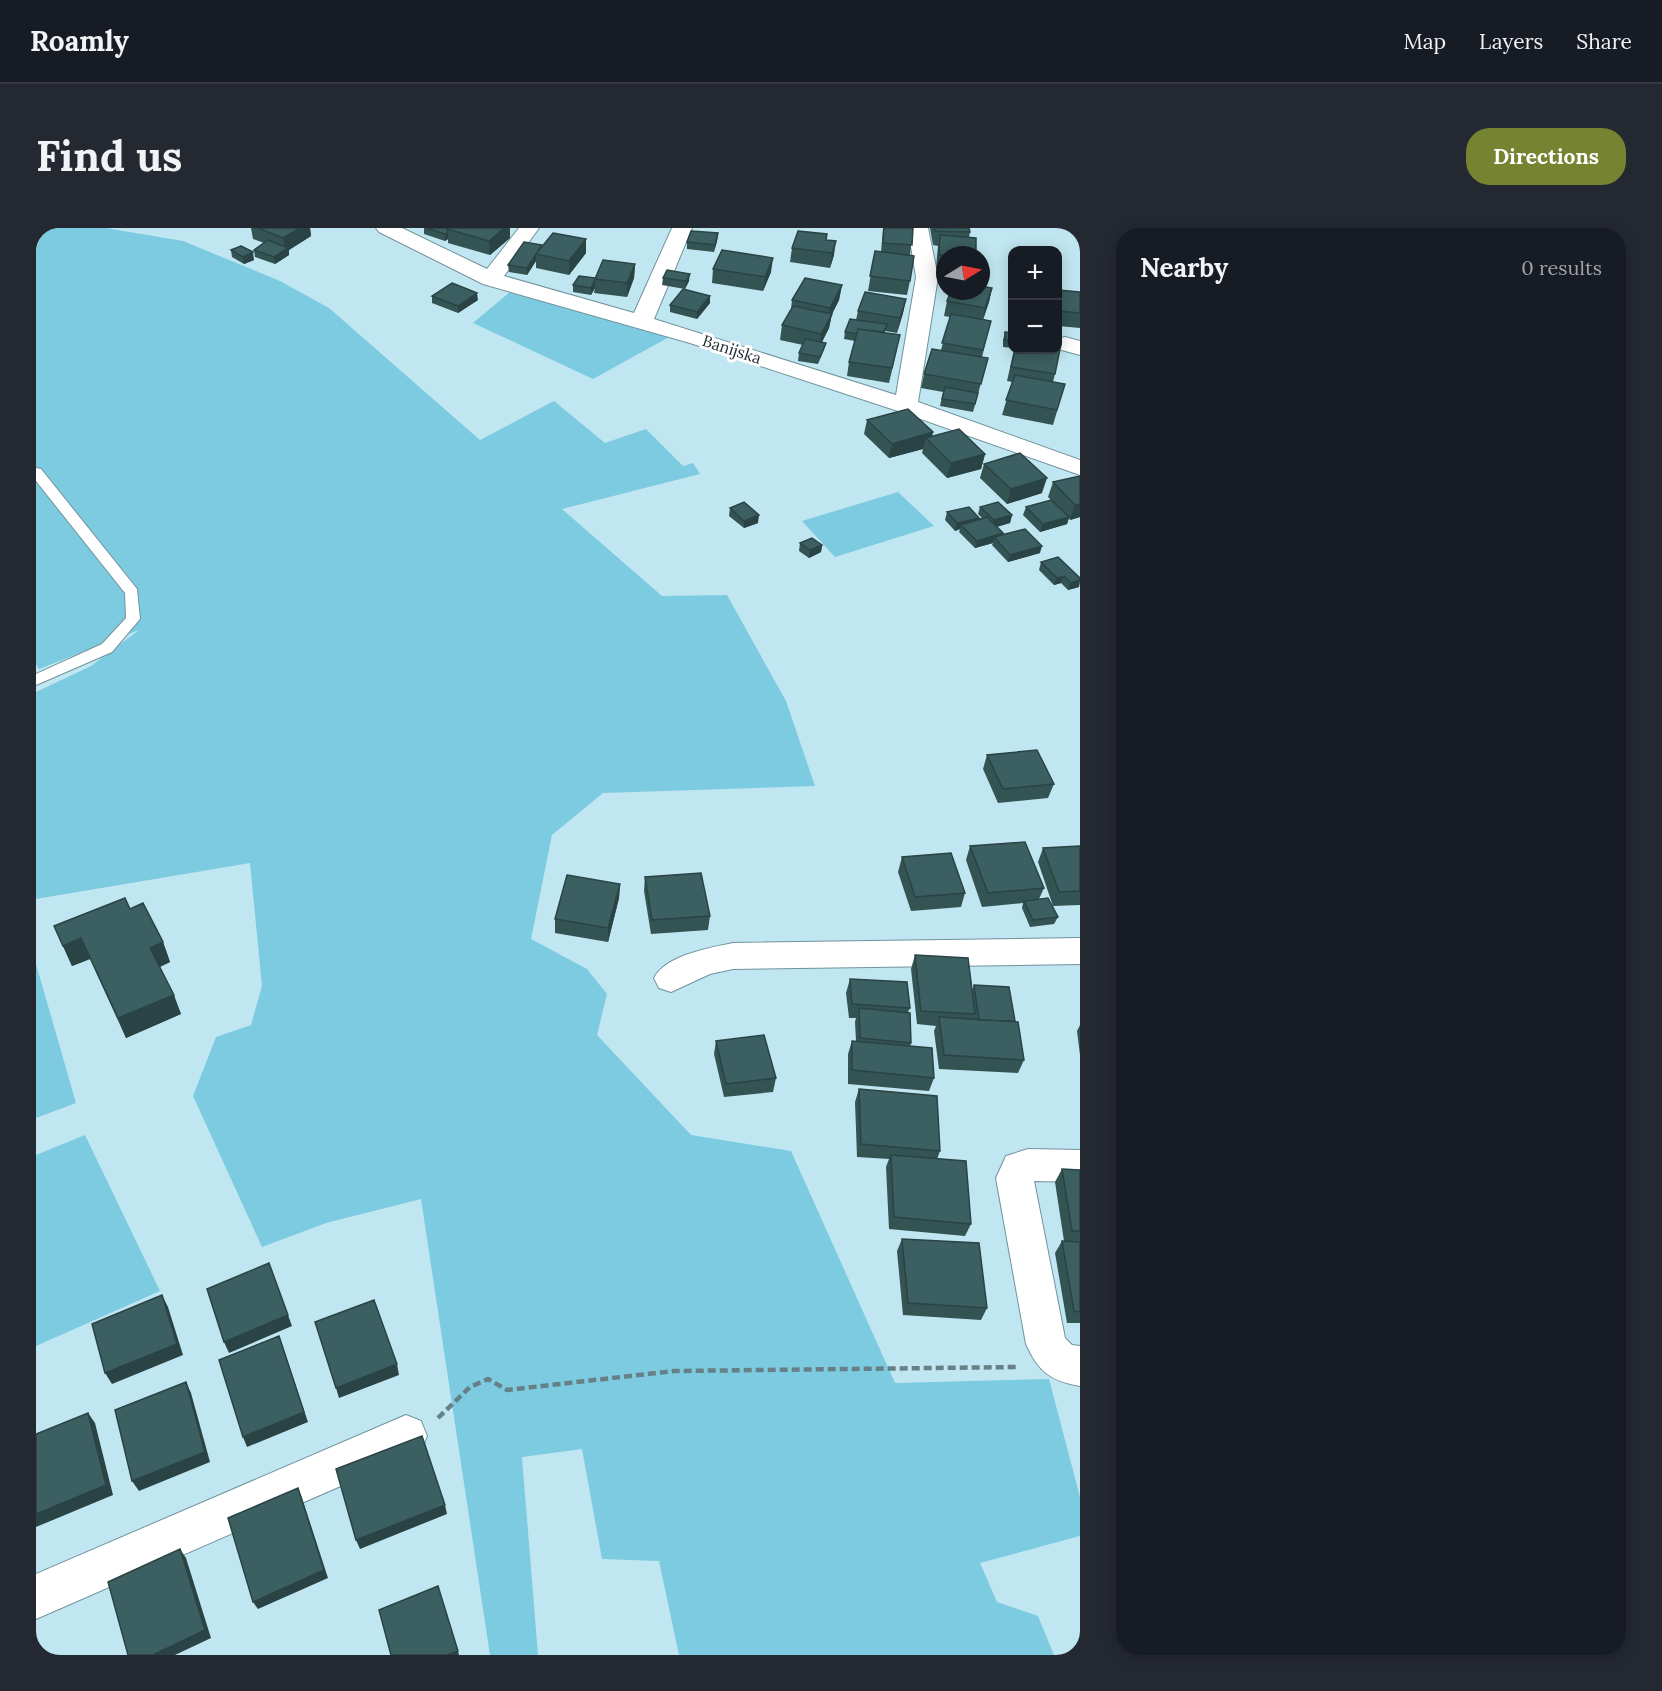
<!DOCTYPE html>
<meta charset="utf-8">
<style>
:root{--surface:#171b24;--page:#242831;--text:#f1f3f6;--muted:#9ea1a6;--line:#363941;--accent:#768431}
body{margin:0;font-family:Lora,serif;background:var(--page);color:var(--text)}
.controls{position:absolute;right:18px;top:18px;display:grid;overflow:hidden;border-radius:12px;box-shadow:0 3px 15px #0003}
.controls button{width:54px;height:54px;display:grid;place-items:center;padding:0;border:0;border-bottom:2px solid var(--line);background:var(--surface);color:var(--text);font:30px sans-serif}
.compass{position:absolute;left:900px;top:18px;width:54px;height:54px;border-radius:50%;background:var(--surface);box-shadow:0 3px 15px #0003;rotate:80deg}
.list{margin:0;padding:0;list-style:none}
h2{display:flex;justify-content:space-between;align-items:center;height:78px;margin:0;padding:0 24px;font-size:26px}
h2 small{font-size:20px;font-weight:400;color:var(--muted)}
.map{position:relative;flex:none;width:1044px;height:1427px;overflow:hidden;border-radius:24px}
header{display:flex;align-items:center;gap:36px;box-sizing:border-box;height:84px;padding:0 30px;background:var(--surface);border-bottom:2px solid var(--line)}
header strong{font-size:28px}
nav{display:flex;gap:33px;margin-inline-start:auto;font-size:21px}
.intro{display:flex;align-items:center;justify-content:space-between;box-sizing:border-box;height:144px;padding:0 36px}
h1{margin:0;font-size:42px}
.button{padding:15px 27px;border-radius:24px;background:var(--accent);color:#fff;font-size:21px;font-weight:700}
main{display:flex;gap:36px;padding:0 36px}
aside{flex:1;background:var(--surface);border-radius:24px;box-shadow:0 3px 15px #0003}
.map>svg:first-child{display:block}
.green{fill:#7dcbe1}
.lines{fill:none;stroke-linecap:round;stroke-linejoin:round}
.lane-casing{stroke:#70939d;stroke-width:2}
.street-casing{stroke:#70939d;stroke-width:2}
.path{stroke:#678087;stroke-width:4.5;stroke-dasharray:8 4;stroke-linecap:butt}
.lane{fill:#fff;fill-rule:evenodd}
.street{fill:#fff;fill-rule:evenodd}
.wall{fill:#345353}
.shaded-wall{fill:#2a4344}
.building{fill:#3c6061;stroke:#2a4344;stroke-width:1.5}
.labels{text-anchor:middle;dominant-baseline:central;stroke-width:6;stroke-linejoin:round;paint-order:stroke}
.far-street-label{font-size:16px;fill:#1d2c30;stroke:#fff}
</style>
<header>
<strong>Roamly</strong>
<nav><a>Map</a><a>Layers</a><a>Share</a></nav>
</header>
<div class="intro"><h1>Find us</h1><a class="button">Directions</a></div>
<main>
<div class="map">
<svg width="1044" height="1427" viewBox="0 0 1044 1427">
<rect width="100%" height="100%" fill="#c0e6f1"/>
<!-- green -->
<path class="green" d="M0 0H70L147 13 244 53 293 80 444 212 518 173 569 215 610 201 647 238 657 235 664 246 526 281 626 368 691 367 750 473 779 558 567 565 516 607 495 711 551 741 571 766 561 807 655 907 755 923 859 1155 1013 1151 1044 1269V1308L944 1335 961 1374 1002 1388 1018 1427H643L623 1333 566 1331 546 1221 486 1229 502 1427H454L385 971 290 995 226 1019 157 868 180 809 215 797 226 758 214 635 0 671V464L55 438 103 402 3 441 0 437Z
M474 64 635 108 557 151 437 95Z
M862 264 898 298 799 329 766 293Z
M0 736 40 875 0 890Z
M49 907 124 1063 0 1118V927Z"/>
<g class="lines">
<!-- lane casing -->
<g class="lane-casing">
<path id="lane" d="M0 240 5 241 101 361 104 391 76 424 0 457V446L66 416 90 390 89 365 0 253Z"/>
</g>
<!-- street casing -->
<g class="street-casing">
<path id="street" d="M340 0H366L451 41 483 0H503L468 48 598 85 636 0H656L618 91 860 167 880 49 872 0H892L902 49 882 174 1044 232V247L862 183 654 115 447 56 343 4Z
M1029 109 1044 113V127L1022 121V111Z
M1044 710V736L697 741 674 746 635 764 623 760 618 750C630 727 673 720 697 715Z
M992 921 1044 922V954L998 953 1029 1110 1036 1117 1044 1118V1158C1014 1153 1002 1143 990 1116L960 950 970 928Z
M370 1187 385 1193 391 1208 385 1223 0 1391V1346Z"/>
</g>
<!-- path -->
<path class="path" d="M402 1190 434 1159 452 1151 471 1162 638 1143 982 1139"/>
<!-- lane -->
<use href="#lane" class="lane"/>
<!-- street -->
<use href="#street" class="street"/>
</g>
<!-- wall -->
<path class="wall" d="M215 0H274L275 8 253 22V27L239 36 219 29 218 22 228 15 217 11Z
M388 0H474V10L454 27 412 15V11L409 13 388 6Z
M847 0H877L874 27V53L871 67 832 63 839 23 845 24Z
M894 0H933L934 4 933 9 909 27V42L900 41 902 18 897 17Z
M682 5 681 13 678 24 651 21V14Z
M791 6 790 12 798 27 794 40 754 34 756 20Z
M506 19 550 25 533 47 500 40V33L491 47 473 44 472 37Z
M195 22 218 32 208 36 196 29Z
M599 36 598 50 591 69 558 65 559 60 555 67 537 64V57L559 50Z
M677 41 735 44 727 63 676 55Z
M627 50 653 53 649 61 626 57Z
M806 57 803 72 796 86 793 100 786 114 790 115 788 122 782 136 762 133 763 125 767 117 744 112 746 97 755 81 756 72Z
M956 60 953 74 947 91 955 93 946 129 952 130 937 184 904 178 907 164 885 160 888 146 905 122 914 89 908 88 911 73Z
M1022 62 1044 64V100L1022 98Z
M396 68 442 72 422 85 396 75Z
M674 68V75L661 91 634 84V77Z
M870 71 867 85 861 105 849 103V105L861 121 853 155 811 148 813 134 819 113 808 111 809 104 820 92 822 83Z
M969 104 976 105V120L967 119V112Z
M978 122H1022L1019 146 1017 154 1029 156 1017 197 966 187 976 154 971 153Z
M831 192 897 204 896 208 949 226 945 241 911 250 886 225 887 221 853 230 828 206Z
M948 236 1006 265 971 276 944 250Z
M1044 248V289L1034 292 1033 290 1031 296 1004 304 987 287 990 279 1015 272 1012 269 1017 254Z
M944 279 976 287 974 295 961 299 967 305V307L1004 325 972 334 956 317 957 315 939 320 923 304 924 301 919 303 909 292 911 284 942 291 946 290 942 286Z
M694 280 722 295 708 300 693 288Z
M764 315 786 317 785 324 773 330 763 323Z
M1005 334 1044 350 1043 359 1032 362 1025 355 1018 357 1003 342Z
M951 527 1018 556 1012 570 962 575 947 541Z
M934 618 1008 660 1003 671 1022 689 1018 696 994 699 986 680 987 675 946 679 930 632Z
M1044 618V677L1017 678 1002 634 1007 620Z
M866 629 929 665 925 679 875 683 862 644Z
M609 649 674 688 672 702 615 706 608 663Z
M584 656 583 670 572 714 519 705V691Z
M94 681 127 714 134 734 124 739 145 786 90 810 54 731 36 738 18 698Z
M879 727 936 762 938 757 979 793 988 832 982 845 903 841 898 803 900 798 881 796 875 741Z
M814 751 874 780 872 784 875 815 874 818 898 850 893 863 812 856V826L816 813H820L819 794 820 790H813L810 765Z
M1044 797V827L1041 803Z
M680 813 740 850 737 864 688 869 678 826Z
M823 861 904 923 901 931 935 996 929 1008 853 1001 850 939 853 931 821 929 819 874Z
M1026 941 1044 942V1095H1031L1019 1025 1026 1013H1028L1019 954Z
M866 1011 951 1080 945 1092 867 1087 861 1023Z"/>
<!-- shaded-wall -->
<path class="shaded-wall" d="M264 0H274L275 8 253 22V27L239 36 238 29 249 22 247 10Z
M468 0H474V10L454 27 453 13Z
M412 4V11L409 13V6Z
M682 5 681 13 678 24 679 17Z
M550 11V25L533 47V33Z
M800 13 798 27 794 40 796 25Z
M217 24 218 32 208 36 207 29Z
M500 26V33L491 47V40Z
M737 30 735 44 727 63 729 49Z
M599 36 598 50 591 69V55Z
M654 46 653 53 649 61 650 53Z
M559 52V60L555 67V60Z
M806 57 803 72 796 86 793 100 783 120 785 106 792 94 794 80Z
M956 60 953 74 946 95 949 80Z
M441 65 442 72 422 85V78Z
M674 68V75L661 91V84Z
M870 71 867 85 861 105 864 90Z
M897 204 894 215 890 210 887 221 853 230 856 216Z
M949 226 945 241 911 250 915 235Z
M1011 250 1006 265 971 276 975 261Z
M1044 276V289L1034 292 1039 277Z
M723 287 722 295 708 300V293Z
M976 287 974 295 955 300 958 292Z
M1033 289 1031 296 1004 304 1007 296Z
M943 290 941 297H925L924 301 919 303 921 295Z
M967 305 965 313 958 309 957 315 939 320 941 313Z
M786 317 785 324 773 330 774 322Z
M1006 318 1004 325 972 334 974 327Z
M1028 348 1025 355 1018 357 1021 350Z
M1044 352 1043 359 1032 362 1035 355Z
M584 656 583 670 572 714V700Z
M45 710 54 731 36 738 27 718Z
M127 714 134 734 121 740 114 720Z
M138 767 145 786 90 810 82 790Z
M126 1067 132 1079 147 1127 76 1156 69 1145Z
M252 1087 256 1098 193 1125 188 1114Z
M243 1108 272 1194 211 1219 207 1209Z
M361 1136 363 1147 303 1170 300 1160Z
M150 1154 155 1165 174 1234 103 1263 96 1253Z
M52 1185 59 1195 77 1267 0 1299V1286Z
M262 1260 266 1270 292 1350 222 1381 217 1374Z
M409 1277 411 1286 324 1321 320 1312Z
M144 1321 150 1330 175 1410 139 1427H117Z
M422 1423 423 1427H411Z"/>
<!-- building -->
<path class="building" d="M222 0H264L247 10Z
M390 0H412L411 1 412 4 409 6Z
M412 0H468L453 13 411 1Z
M848 0H877L876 17 847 15Z
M899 0H933L934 4 899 3Z
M655 3 682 5 679 17 651 14Z
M762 3 791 6 790 12 800 13 796 25 756 20Z
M517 5 550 11 533 33 500 26Z
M904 7 940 10V27H903Z
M232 12 252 20 238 29 218 22Z
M488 14 506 17 491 40 472 37Z
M205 18 217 24 207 29 195 22Z
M686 22 737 30 729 49 677 41Z
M839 23 878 28 874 53 834 48Z
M567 32 599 36 591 55 559 51Z
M631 42 654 46 650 53 627 50Z
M543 48 560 50 555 60 537 57Z
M769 50 806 57 794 80 756 72Z
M416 55 441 65 422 78 396 68Z
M945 58 956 60 949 80 911 73 915 63H945Z
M647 61 674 68 661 84 634 77Z
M1022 62 1044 64V85L1022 83Z
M829 64 870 71 864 90 822 83Z
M757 78 796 86 785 106 746 97Z
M915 86 955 93 947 122 906 115Z
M814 91 851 96 848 104 822 101 821 106 809 104Z
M822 101 864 107 856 140 813 134Z
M969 104 976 105V113L969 112Z
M769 111 790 115 784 129 763 125Z
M1022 116H1025L1019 146 975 139 979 122H1022Z
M896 121 952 130 945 156 888 146Z
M979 147 1029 156 1021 182 970 172Z
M909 159 942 165 939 176 906 171Z
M872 181 897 204 856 216 831 192Z
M923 201 949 226 915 235 890 210Z
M984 225 1011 250 975 261 948 236Z
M1044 248V276L1039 277 1017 254Z
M1015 272 1033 289 1007 296 990 279Z
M708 274 723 287 708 293 694 280Z
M962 274 976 287 958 292 944 279Z
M933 279 943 290 921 295 911 284Z
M951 289 967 305 941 313 925 297Z
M989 301 1006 318 974 327 958 309Z
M776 310 786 317 774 322 764 315Z
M1022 329 1044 350V352L1035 355 1028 348 1021 350 1005 334Z
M1001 522 1018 556 967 561 951 527Z
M989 614 1008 660 952 665 934 618Z
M1044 618V663L1023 664 1007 620Z
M915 625 929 665 879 669 866 629Z
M665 645 674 688 616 692 609 649Z
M531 647 584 656 572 700 519 691Z
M89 670 94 681 107 675 127 714 114 720 138 767 82 790 45 710 27 718 18 698Z
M1012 670 1022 689 997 692 988 673Z
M879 727 932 730 939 786 885 783Z
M814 751 871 754 874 780 816 776Z
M938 757 973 759 979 793 943 792Z
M823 780 874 785 875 815 824 810Z
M903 789 982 794 988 832 908 827Z
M728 807 740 850 690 856 680 813Z
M816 813 896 820 898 850 816 842Z
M823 861 901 868 904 923 825 916Z
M855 927 930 933 935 996 858 989Z
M1026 941 1044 942V1003H1036Z
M866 1011 943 1015 951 1080 872 1075Z
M1026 1013 1044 1014V1084L1038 1083Z
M233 1035 252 1087 188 1114 171 1061Z
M126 1067 141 1116 69 1145 56 1096Z
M338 1072 361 1136 300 1160 279 1094Z
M243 1108 268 1184 207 1209 183 1132Z
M150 1154 169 1224 96 1253 79 1182Z
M52 1185 70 1257 0 1286V1206Z
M386 1208 409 1277 320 1312 300 1241Z
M262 1260 288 1342 217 1374 192 1290Z
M144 1321 169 1402 117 1427H92L72 1354Z
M402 1358 422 1423 411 1427H355L343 1382Z"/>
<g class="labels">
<!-- far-street labels -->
<g class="far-street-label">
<text transform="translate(696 121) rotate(18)">Banijska</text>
</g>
</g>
</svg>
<div class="controls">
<button>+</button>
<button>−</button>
</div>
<svg class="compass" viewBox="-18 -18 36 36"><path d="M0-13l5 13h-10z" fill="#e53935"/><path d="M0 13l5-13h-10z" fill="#9ea1a6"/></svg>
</div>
<aside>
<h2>Nearby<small>0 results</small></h2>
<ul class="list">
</ul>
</aside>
</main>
